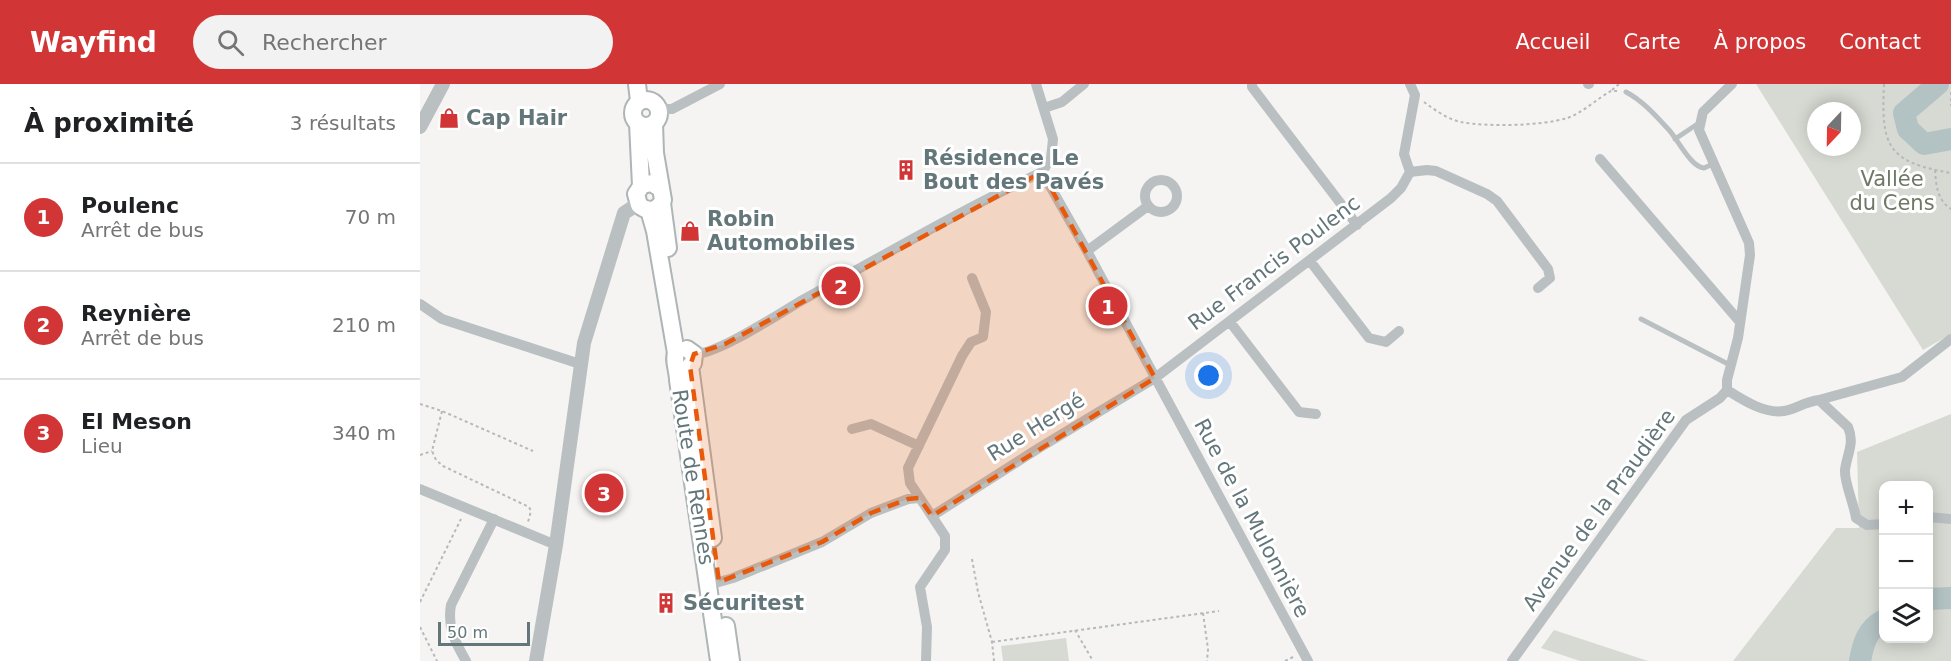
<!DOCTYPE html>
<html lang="fr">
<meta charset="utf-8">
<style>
:root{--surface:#fff;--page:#f2f2f2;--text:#202124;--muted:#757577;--line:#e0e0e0;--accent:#d23535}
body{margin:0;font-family:"DejaVu Sans",sans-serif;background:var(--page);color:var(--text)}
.controls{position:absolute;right:18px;bottom:18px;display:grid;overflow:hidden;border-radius:12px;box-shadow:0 3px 15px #0003}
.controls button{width:54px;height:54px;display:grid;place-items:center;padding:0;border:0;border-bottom:2px solid var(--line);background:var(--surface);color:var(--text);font:30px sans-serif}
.compass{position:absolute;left:1387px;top:18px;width:54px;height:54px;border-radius:50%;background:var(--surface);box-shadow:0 3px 15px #0003;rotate:202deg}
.scale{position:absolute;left:18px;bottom:15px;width:92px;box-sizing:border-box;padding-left:6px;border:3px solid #63767a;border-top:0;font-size:16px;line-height:21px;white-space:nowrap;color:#63767a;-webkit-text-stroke:4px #fff;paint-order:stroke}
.you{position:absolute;left:789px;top:292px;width:21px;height:21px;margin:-15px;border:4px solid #fff;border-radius:50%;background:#1a73e8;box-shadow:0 0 0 9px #1a73e833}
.badge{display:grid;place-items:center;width:39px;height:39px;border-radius:50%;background:var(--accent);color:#fff;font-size:20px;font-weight:700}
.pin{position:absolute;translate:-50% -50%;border:3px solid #fff;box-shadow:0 2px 6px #0006}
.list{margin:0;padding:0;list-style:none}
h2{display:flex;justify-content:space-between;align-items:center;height:78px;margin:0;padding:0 24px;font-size:26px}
h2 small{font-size:20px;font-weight:400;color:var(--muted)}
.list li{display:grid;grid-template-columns:39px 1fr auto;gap:18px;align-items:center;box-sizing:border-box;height:108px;padding:0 24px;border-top:2px solid var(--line)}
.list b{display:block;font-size:22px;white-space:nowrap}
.list p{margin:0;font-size:20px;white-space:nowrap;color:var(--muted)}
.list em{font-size:20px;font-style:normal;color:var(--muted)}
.icon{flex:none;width:33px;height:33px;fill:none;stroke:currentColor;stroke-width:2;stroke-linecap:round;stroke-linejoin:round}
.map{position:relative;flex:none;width:1531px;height:577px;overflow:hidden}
header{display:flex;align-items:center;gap:36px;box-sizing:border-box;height:84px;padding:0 30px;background:var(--accent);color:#fff}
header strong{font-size:28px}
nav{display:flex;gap:33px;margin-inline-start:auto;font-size:21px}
.search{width:420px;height:54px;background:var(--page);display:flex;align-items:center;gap:15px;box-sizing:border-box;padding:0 21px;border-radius:33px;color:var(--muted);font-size:22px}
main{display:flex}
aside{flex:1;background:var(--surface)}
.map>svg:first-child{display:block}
.green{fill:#d6dad2;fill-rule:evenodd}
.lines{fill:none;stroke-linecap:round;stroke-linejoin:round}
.river{stroke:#b3c2c3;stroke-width:22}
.primary-casing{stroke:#aeb5b6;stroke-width:20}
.path{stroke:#b5b9ba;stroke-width:2;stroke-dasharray:3 3;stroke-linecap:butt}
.service{stroke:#bac0c2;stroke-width:5}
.minor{stroke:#bac0c2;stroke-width:10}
.tertiary{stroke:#bac0c2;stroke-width:14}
.primary{stroke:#fff;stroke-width:16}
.marked{fill:#e8590c;fill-opacity:0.2;stroke:#e8590c;stroke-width:4.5;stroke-dasharray:12 8;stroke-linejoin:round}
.labels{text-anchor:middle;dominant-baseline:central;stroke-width:6;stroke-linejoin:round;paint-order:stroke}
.poi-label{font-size:21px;font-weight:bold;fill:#63767a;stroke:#fff;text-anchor:start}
.park-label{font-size:21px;fill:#6d7865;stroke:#fff}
.street-label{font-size:21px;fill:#63767a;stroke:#fff}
</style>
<header>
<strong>Wayfind</strong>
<div class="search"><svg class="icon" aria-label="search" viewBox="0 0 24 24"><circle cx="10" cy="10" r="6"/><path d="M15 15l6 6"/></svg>Rechercher</div>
<nav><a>Accueil</a><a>Carte</a><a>À propos</a><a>Contact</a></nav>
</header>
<main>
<aside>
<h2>À proximité<small>3 résultats</small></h2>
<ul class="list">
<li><span class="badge">1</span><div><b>Poulenc</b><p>Arrêt de bus</p></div><em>70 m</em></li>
<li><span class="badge">2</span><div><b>Reynière</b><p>Arrêt de bus</p></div><em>210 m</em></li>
<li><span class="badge">3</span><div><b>El Meson</b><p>Lieu</p></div><em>340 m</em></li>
</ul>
</aside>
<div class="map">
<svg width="1531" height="577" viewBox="0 0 1531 577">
<rect width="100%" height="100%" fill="#f5f4f2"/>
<!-- green -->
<path class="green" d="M1336 0H1531V250L1503 266ZM1396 27H1432V63H1396Z
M1531 330V577H1313L1416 444H1439L1437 368ZM1464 402H1508V554H1464Z
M1134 546 1228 577H1160L1121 564Z
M646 554 649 577H583L581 562Z"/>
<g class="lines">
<!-- river -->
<path class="river" d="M1518 0 1484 29 1488 45 1504 60 1531 55
M1508 515 1531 514
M1440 577C1443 560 1447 545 1464 536"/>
<!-- primary casing -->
<g class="primary-casing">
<path id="primary" d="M217 0 219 17
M213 29a13 13 0 1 1 26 0a13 13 0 1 1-26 0Z
M218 39 221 102
M234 39 235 69 243 116C238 127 228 129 219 121L216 110 222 101 232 99 241 105
M242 119 248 164
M229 126 235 147 256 269C253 276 258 287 258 296L299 577
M267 265 274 270 273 279 270 282
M270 282 293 454
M306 542 311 577"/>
</g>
<!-- path -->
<path class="path" d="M1464 0C1461 62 1467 78 1531 89
M1192 6 1199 0
M1531 8V22
M1004 18C1015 26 1027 35 1041 38 1067 43 1122 42 1147 34 1161 30 1178 14 1191 7H1197
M1515 86C1516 101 1517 116 1531 125
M0 320 22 327 113 367
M22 327 12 367 16 376 23 382 109 423 111 427 108 438
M0 371 12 367
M552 475 558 508 572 558 574 577
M0 518 41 435
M783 529 788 565 787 577
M0 543 17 577
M655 546 673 577
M572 558 799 527
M865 577 873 573"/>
<!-- service -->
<path class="service" d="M1206 8C1223 17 1236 32 1249 46 1258 56 1271 83 1284 84L1293 80
M1255 55 1279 39
M1221 235 1310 281"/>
<!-- minor -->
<path class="minor" d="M616 0 633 55 631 74 622 88
M832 0V3L937 141
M1168 0H1169
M624 24 642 18 664 0
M239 25H252L300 0
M1180 75 1320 238
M622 88 667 167 888 577
M990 88 1007 86 1016 87 1067 110 1077 117 1128 185 1130 194 1118 204
M990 88 984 70 995 11 990 0
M725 112a16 16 0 1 1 32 0a16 16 0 1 1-32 0Z
M667 167 728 122
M890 177 949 254 966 258 979 247
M0 220 22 235 160 280
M810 238 879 328 896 330
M274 270C296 271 357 231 379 218 459 174 539 127 622 88
M1307 306C1323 316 1344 330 1364 327 1376 325 1384 318 1399 316L1482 293 1531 255
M1399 316 1428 343C1435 359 1427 370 1425 386 1424 398 1434 420 1436 434L1447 441 1464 440
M432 345 451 340 499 362
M0 405 136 461
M512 432 619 364 735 294 971 114 981 104 990 88
M1508 433 1531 435
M299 498 313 494 402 458 451 429 488 415 499 414
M46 577C35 558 27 543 31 521L74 435
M506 577 507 543 500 503 525 466V452L490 399 488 384 542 272 551 258 563 253 566 228 552 194
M1092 577 1266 336 1300 314 1307 306V296L1318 254 1330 171 1329 159 1279 46 1283 28 1312 0"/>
<!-- tertiary -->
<path class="tertiary" d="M0 43 23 0
M116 577 136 461 164 259 204 129 218 120"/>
<!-- primary -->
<use href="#primary" class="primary"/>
</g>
<!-- marked area -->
<path class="marked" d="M622 88 735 294 512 432 499 414 488 415 451 429 402 458 299 498 270 282 274 270 305 260Z"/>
<!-- icons -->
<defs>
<g id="shop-bare" transform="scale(1.62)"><path d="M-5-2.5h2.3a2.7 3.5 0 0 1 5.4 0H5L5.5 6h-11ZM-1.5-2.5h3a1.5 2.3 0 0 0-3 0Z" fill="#d23535" stroke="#fff" stroke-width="2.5" paint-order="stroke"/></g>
<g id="building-bare" transform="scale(1.62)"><path d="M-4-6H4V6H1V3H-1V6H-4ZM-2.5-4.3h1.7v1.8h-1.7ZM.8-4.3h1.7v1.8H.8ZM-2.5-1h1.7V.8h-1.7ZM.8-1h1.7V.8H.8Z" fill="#d23535" stroke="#fff" stroke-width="2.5" paint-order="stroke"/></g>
</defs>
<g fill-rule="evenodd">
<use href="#shop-bare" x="29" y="34"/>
<use href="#building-bare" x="486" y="86"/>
<use href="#shop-bare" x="270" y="147"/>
<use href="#building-bare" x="246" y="519"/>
</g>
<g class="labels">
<!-- poi labels -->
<g class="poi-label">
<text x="46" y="34">Cap Hair</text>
<text x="503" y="74">Résidence Le<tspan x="503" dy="24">Bout des Pavés</tspan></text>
<text x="287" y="135">Robin<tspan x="287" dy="24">Automobiles</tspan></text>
<text x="263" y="519">Sécuritest</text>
</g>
<!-- park labels -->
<g class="park-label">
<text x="1472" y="95">Vallée<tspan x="1472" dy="24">du Cens</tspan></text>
</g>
<!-- street labels -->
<g class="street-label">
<text transform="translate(854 179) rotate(-37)">Rue Francis Poulenc</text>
<text transform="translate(616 343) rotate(-32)">Rue Hergé</text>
<text transform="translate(273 393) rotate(81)">Route de Rennes</text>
<text transform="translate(1179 426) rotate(-54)">Avenue de la Praudière</text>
<text transform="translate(832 434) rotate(62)">Rue de la Mulonnière</text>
</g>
</g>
</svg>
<div class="controls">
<button>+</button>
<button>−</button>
<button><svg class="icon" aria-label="layers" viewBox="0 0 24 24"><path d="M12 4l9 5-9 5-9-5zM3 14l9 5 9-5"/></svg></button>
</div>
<svg class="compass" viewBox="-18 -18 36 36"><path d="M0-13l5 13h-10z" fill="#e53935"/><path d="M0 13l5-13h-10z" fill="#757577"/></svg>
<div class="scale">50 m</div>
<div class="you"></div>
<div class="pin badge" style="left:688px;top:222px">1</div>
<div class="pin badge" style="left:421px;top:202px">2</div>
<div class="pin badge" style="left:184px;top:409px">3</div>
</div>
</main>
